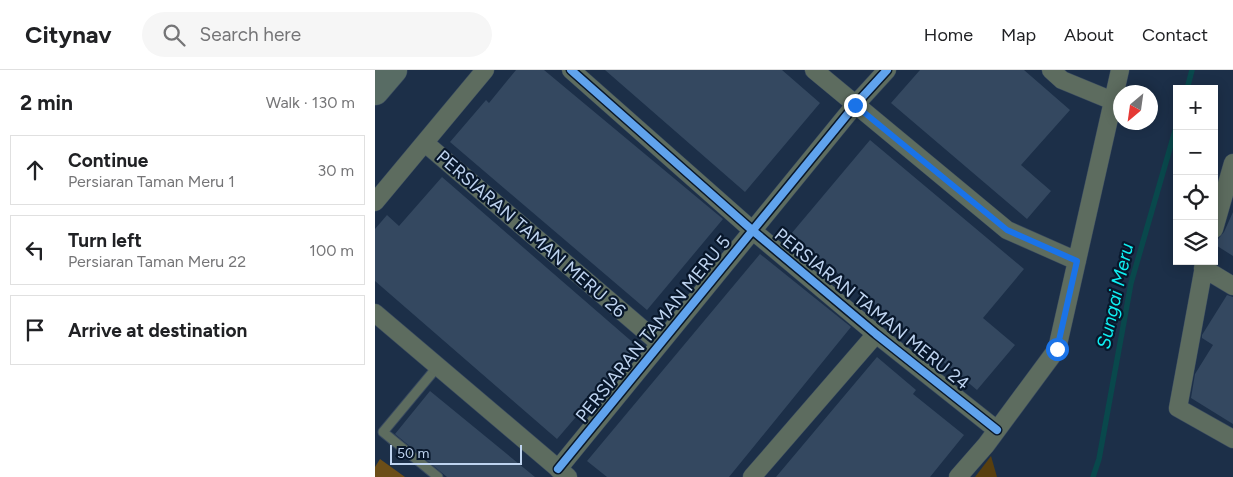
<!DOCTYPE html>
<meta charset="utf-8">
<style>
:root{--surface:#fff;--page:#f6f6f6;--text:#202124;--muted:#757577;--line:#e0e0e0}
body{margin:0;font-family:Figtree,sans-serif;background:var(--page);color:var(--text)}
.controls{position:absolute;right:15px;top:15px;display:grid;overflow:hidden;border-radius:0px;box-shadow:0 2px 12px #0003}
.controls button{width:45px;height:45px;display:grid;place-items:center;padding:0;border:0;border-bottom:1px solid var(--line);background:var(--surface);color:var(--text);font:25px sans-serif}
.compass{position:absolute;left:738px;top:15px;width:45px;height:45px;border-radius:50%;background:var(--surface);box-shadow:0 2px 12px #0003;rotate:209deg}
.scale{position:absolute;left:15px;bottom:12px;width:132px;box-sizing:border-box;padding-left:5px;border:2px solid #bfd4f0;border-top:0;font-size:14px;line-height:18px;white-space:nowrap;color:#bfd4f0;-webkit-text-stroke:4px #08172b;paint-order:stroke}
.stop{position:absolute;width:15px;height:15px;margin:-11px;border:4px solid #1a73e8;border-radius:50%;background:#fff}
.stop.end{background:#1a73e8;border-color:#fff;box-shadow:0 1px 5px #0008}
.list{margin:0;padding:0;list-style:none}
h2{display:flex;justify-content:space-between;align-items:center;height:65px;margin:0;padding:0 20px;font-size:21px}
h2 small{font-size:16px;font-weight:400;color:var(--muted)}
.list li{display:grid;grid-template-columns:32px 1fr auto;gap:15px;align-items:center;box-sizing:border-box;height:70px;margin:0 10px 10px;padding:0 10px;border:1px solid var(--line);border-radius:0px}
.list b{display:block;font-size:19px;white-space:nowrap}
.list p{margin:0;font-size:16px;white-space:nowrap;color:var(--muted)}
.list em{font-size:16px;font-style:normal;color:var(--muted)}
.icon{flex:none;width:28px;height:28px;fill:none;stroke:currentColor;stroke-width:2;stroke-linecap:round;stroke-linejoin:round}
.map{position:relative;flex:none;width:858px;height:407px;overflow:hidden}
header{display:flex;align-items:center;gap:30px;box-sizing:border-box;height:70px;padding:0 25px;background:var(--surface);border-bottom:1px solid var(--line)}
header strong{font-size:24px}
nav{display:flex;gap:28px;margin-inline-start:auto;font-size:18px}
.search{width:350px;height:45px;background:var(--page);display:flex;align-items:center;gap:12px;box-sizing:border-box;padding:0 18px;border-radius:28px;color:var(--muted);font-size:19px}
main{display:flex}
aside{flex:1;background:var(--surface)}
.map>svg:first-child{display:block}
.green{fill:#583f0f}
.forest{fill:#6c4e18}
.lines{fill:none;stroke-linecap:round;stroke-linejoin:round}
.stream{stroke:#09484c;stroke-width:5.5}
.building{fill:#344860}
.service-casing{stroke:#394a60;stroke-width:11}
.minor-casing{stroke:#394a60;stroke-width:19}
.primary-casing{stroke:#394a60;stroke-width:29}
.service{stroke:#5d6c5f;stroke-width:9}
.minor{stroke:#5d6c5f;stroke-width:18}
.primary{stroke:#586c64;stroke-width:28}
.cycleway-casing{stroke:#08172b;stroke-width:11}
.cycleway{stroke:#60a3ed;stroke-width:8}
.route{stroke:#1a73e8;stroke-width:6}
.labels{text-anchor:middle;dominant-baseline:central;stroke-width:4.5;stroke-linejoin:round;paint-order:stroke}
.street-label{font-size:18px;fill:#bfd4f0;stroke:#08172b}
.water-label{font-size:19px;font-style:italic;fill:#0feff2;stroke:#08172b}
</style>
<header>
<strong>Citynav</strong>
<div class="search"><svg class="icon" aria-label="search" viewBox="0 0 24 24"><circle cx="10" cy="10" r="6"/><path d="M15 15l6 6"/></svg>Search here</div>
<nav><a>Home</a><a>Map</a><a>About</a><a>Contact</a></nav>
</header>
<main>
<aside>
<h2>2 min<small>Walk · 130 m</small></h2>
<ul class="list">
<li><svg class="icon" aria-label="ahead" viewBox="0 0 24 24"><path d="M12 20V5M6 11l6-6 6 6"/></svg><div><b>Continue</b><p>Persiaran Taman Meru 1</p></div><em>30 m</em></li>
<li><svg class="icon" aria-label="left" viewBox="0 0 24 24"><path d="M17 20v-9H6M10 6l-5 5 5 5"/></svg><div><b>Turn left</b><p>Persiaran Taman Meru 22</p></div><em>100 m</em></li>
<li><svg class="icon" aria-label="arrive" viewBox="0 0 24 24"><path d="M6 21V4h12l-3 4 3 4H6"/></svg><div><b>Arrive at destination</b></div></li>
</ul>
</aside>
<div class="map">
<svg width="858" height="407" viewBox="0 0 858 407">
<rect width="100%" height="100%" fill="#1c2f48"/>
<!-- green -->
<path class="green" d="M616 386 622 407H600Z"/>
<!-- forest -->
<path class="forest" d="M5 389 30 407H0V397Z"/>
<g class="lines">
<!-- stream -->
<path class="stream" d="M812 19 817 0
M718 407 724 389 756 213 802 54"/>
</g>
<!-- building -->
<path class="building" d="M141 0H169L348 149 272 240 75 72 111 30 114 33Z
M230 0H407L445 33 370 122Z
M545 0H649L695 40 646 95 676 121 652 149 516 33Z
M495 70 649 199 608 248 640 275 602 320 416 164Z
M67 107 262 276 182 369 0 211V159L12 145 24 156Z
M858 142V186L839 174 849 162Z
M385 184 476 257 354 407H232L212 391Z
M852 225 858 227V354L816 328 820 304 838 275 827 268V265Z
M502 287 541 320 538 324 589 365 555 407H401Z
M55 321 160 407H72L20 364Z"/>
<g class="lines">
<!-- service casing -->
<g class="service-casing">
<path id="service" d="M63 296 8 362 63 407"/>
</g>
<!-- minor casing -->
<g class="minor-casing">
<path id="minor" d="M196 0 377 160 501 264 622 360
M439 0 632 160 702 191
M676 0 687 10 738 31
M50 73 285 274
M0 132 110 0
M839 159 858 93
M830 191 803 338 858 369
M828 198 858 216
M0 243 193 407
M183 399 480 35 512 0
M377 407 501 264
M583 407 611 375 682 279 745 0"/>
</g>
<!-- primary casing -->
<g class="primary-casing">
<path id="primary" d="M0 21 18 0"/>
</g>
<!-- service -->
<use href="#service" class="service"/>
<!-- minor -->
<use href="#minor" class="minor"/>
<!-- primary -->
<use href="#primary" class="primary"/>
<!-- cycleway casing -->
<g class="cycleway-casing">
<path id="cycleway" d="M196 0 377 160 501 264 622 360
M183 399 480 35 512 0"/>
</g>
<!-- cycleway -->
<use href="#cycleway" class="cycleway"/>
</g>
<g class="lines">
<!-- route -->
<path class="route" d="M480 35 632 160 702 191 682 279"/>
</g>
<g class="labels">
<!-- street labels -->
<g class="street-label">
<text transform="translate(156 164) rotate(41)">PERSIARAN TAMAN MERU 26</text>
<text transform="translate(497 239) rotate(39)">PERSIARAN TAMAN MERU 24</text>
<text transform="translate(278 259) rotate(-51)">PERSIARAN TAMAN MERU 5</text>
</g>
<!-- water labels -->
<g class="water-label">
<text transform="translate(740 226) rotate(-77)">Sungai Meru</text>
</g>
</g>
</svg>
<div class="controls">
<button>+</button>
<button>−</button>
<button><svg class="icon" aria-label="locate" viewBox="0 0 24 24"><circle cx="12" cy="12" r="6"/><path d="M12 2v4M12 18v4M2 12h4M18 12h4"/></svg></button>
<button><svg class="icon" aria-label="layers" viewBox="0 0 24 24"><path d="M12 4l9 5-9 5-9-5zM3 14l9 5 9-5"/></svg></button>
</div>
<svg class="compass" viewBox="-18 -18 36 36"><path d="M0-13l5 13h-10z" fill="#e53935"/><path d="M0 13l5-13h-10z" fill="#757577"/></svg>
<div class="scale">50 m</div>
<div class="stop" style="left:682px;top:279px"></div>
<div class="stop end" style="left:480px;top:35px"></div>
</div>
</main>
